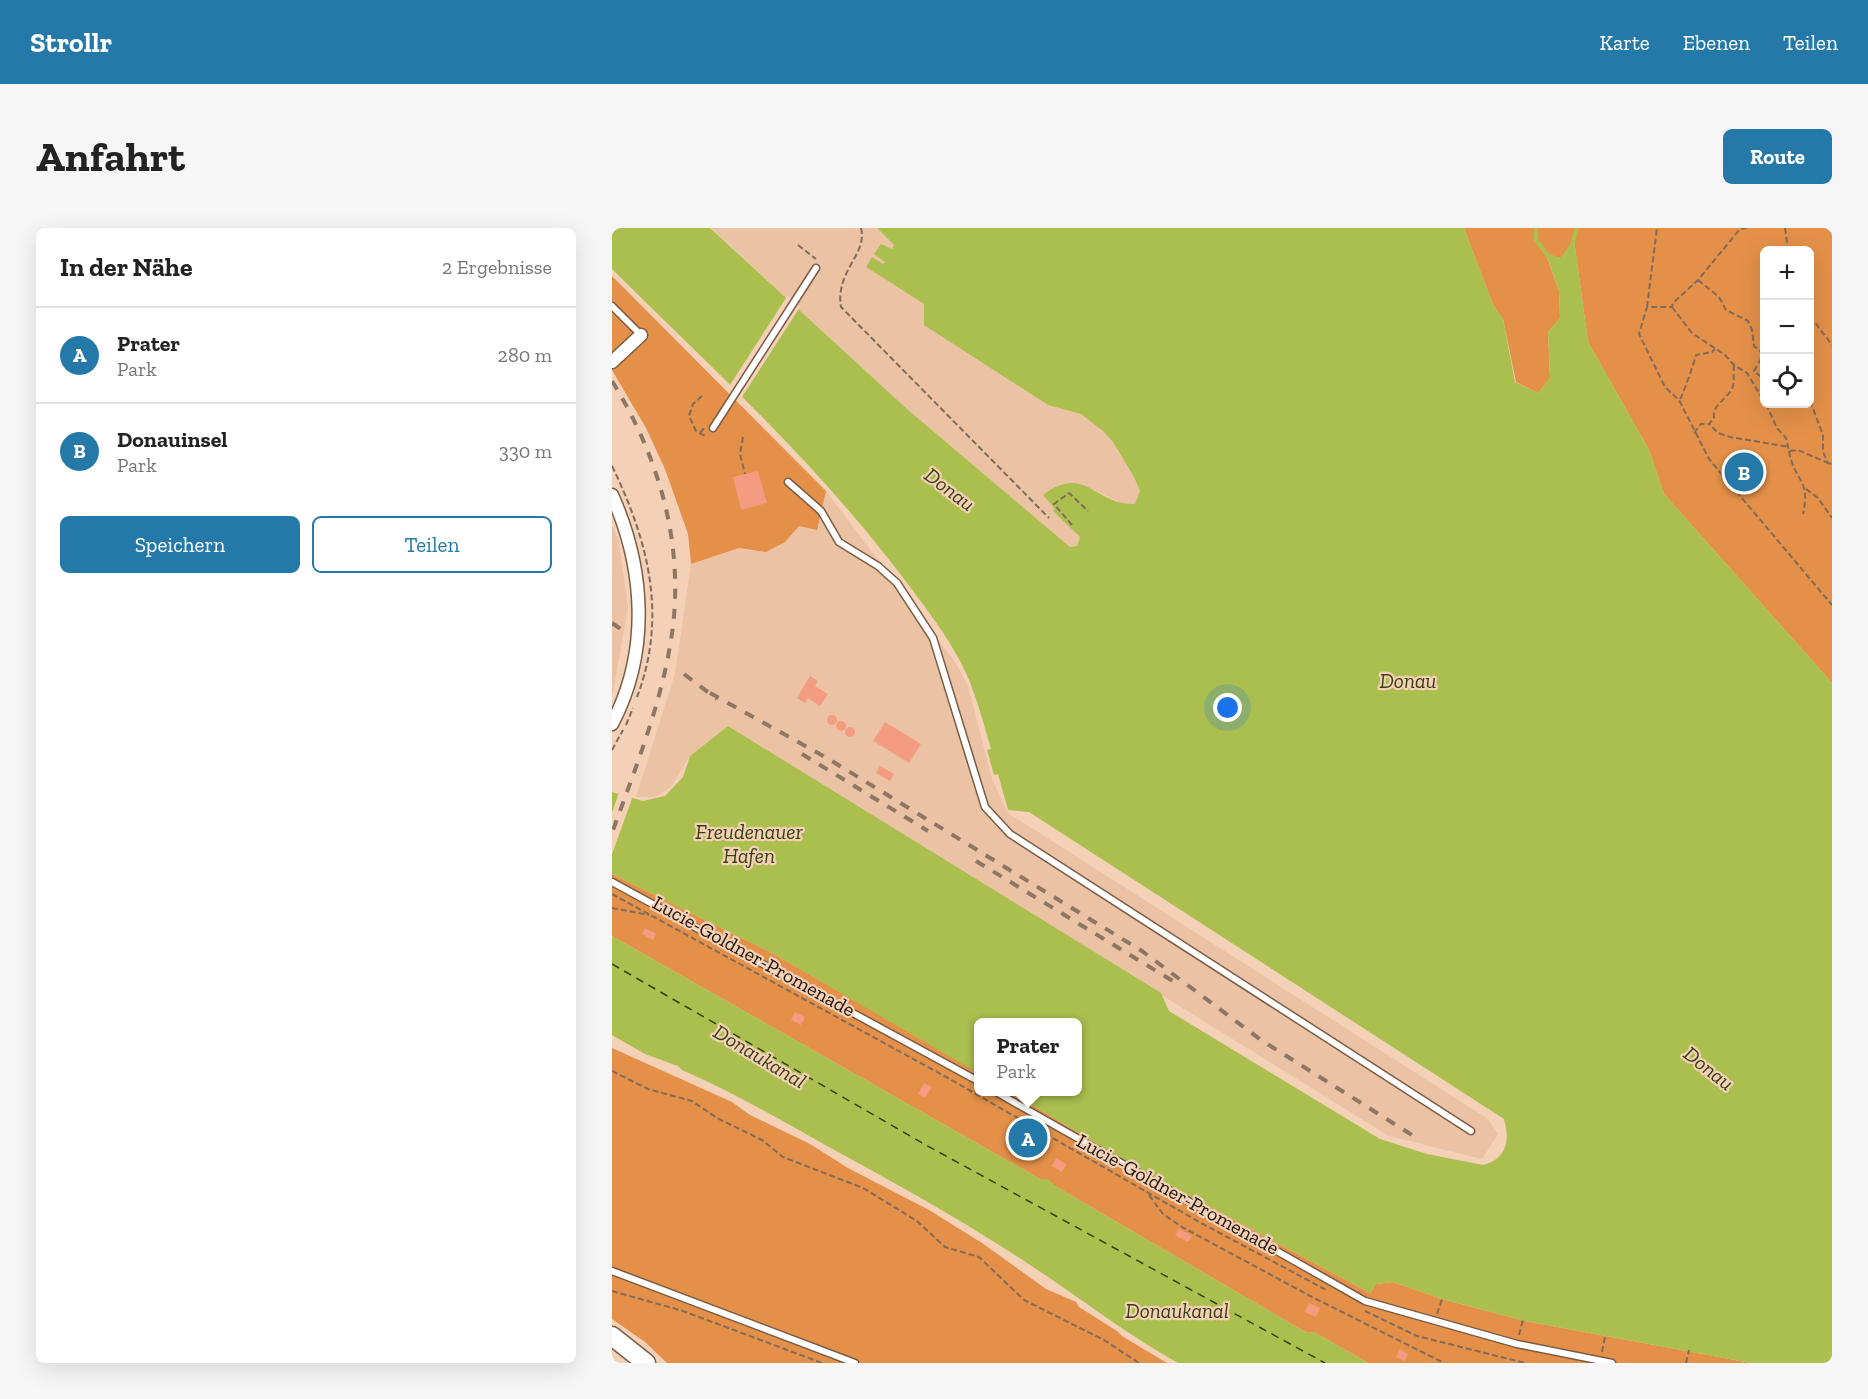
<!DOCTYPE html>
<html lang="de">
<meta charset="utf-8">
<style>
:root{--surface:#fff;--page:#f6f6f6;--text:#222;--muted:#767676;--line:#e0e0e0;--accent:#2479a9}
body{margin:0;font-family:"Zilla Slab",serif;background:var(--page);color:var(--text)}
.controls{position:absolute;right:18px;top:18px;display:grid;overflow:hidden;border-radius:9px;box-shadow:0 6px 24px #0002}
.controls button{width:54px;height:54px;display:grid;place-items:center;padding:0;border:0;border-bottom:2px solid var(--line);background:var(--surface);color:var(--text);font:30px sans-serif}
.you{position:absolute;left:616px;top:480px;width:21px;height:21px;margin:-15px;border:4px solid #fff;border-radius:50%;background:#1a73e8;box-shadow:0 0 0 9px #1a73e833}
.badge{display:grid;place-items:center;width:39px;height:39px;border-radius:50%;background:var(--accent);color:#fff;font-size:20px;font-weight:700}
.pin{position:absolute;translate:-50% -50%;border:3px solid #fff;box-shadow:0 2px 6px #0006}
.popup{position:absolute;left:362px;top:790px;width:108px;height:78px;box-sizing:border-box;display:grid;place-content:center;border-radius:9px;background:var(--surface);filter:drop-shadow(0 2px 4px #0005);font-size:20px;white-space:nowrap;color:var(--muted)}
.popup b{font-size:22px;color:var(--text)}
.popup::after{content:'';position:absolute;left:50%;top:100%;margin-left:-12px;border:12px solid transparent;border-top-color:var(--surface)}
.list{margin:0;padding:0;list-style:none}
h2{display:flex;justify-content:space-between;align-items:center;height:78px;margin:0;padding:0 24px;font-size:26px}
h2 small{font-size:20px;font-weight:400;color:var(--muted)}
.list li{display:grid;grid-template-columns:39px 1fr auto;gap:18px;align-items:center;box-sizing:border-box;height:96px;padding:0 24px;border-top:2px solid var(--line)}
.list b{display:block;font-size:22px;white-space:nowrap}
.list p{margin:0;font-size:20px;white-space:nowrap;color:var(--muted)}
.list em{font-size:20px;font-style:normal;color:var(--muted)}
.actions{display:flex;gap:12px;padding:18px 24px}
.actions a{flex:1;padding:14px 0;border:2px solid var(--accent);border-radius:9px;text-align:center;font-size:21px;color:var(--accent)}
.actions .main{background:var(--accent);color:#fff}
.icon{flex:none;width:33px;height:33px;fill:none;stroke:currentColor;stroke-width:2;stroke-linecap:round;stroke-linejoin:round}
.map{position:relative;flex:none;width:1220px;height:1135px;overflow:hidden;border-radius:9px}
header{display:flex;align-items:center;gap:36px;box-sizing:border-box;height:84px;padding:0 30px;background:var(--accent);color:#fff}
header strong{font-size:28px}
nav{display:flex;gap:33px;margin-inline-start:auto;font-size:21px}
.intro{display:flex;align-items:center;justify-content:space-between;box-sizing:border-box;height:144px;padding:0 36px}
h1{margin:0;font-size:42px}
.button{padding:15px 27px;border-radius:9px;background:var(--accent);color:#fff;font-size:21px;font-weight:700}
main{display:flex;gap:36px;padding:0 36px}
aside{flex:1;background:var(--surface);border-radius:9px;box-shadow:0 6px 24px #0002}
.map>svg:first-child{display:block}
.built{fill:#ebc2a3}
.green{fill:#e49049;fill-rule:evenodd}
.water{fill:#abbf4f}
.pier{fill:#f3d0b6}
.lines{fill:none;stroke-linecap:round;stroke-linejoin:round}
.stream{stroke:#abbf4f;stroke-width:4}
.ferry{stroke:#373f11;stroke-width:1.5;stroke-dasharray:8 6;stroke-linecap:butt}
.building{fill:#f39c81}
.lane-casing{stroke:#7a5c45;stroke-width:9}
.street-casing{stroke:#7a5c45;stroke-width:15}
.secondary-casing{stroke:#7a5c45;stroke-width:21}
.path{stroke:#816b59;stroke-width:2;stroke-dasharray:6 3;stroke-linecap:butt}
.lane{stroke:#fff;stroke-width:6}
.street{stroke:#fff;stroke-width:12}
.secondary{stroke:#fff;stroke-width:18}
.rail{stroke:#8e7664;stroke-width:4;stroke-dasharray:10 10;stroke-linecap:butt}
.labels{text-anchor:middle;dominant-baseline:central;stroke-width:4.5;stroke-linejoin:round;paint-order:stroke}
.street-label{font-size:20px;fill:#21150b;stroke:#f3d0b6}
.water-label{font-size:21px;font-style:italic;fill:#373f11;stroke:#f3d0b6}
</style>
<header>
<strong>Strollr</strong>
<nav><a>Karte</a><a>Ebenen</a><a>Teilen</a></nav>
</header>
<div class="intro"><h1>Anfahrt</h1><a class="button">Route</a></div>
<main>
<aside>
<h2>In der Nähe<small>2 Ergebnisse</small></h2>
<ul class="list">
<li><span class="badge">A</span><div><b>Prater</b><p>Park</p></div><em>280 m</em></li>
<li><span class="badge">B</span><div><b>Donauinsel</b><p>Park</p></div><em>330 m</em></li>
</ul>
<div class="actions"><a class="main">Speichern</a><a>Teilen</a></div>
</aside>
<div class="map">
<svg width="1220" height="1135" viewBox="0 0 1220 1135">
<rect width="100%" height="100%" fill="#f3d0b6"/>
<!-- built -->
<path class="built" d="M99 0H265L282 17 266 47 312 76 313 97 436 177 469 186 491 203 501 214 522 249 528 263 527 272 523 276H511L474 258 441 283 468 309 465 318 458 319 295 181Z
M214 263 343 434 356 458 380 551 396 585 876 891 886 906 870 931 777 908 116 498 78 528 58 560 43 569H24L63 446 79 336 127 320 138 323 173 314 187 297 209 283Z
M0 298 6 311 16 379 0 470Z"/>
<!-- green -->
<path class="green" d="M852 0H1220V455L1052 266 1037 222 976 114 962 12 949 30 934 26 947 63 948 90 936 104 938 150 926 165 904 154 891 91 881 77ZM1152 22H1198V176H1152Z
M0 48 214 263 205 302 187 298 173 314 154 324 127 320 79 336 76 306 53 241 34 200 0 142Z
M0 646 162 726 344 831 366 845V864H398L524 939 758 1065 764 1056 781 1054 830 1071 913 1093 1139 1135H756L702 1104 696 1105 683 1098 443 958 436 952 428 951 0 708Z
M0 820 120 874 138 887 198 916 236 940 317 982 370 1015 434 1061 464 1074 467 1079 505 1103 510 1108 555 1135H55L33 1114 0 1091Z"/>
<!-- water -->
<path class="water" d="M0 0H98L295 181 458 319 465 318 468 309 441 283 443 281 431 267C474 235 483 278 523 276L528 263 522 249 501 214 491 203 469 186 436 177 312 97V76L254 39 260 29 271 36 273 34 262 26 269 16 280 21 282 17 265 0H852L881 77 891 91 903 154 926 165 938 150 936 104 948 90 947 63 934 25 949 30 962 11 976 114 1037 222 1052 266 1220 455V1135H1139L913 1093 830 1071 781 1054 764 1056 758 1065 524 939 398 864H466V794H366V845L162 726 0 646V564L31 573 53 568 71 549 78 528 116 498 549 765 557 783 768 911 815 926 871 937C895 931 898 912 892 891L417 584 396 582 386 546 382 547 375 522 379 521C372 496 365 471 355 447 337 408 308 372 282 338 198 229 97 137 0 41Z
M0 708 428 951H436L443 958 683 1098 696 1105 702 1104 756 1135H566C512 1105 466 1068 415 1035 350 992 283 955 215 918 167 891 121 864 70 842L66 838 33 826 0 807Z"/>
<!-- pier -->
<path class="pier" d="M176 67 188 79 128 172 116 160Z
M7 564 21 568 0 626V585Z"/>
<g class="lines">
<!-- stream -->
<path class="stream" d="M924 0V12L936 28
M961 14 965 0"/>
<!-- ferry -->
<path class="ferry" d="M0 736 312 916 713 1135"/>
</g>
<!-- building -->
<path class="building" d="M146 243 155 275 129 282 121 249Z
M198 448 206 453 203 458 216 466 208 478 196 470 193 475 185 470Z
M215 492a5 5 0 1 1 10 0a5 5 0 1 1-10 0Z
M224 498a5 5 0 1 1 10 0a5 5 0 1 1-10 0Z
M273 494 309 516 297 535 261 513Z
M233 504a5 5 0 1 1 10 0a5 5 0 1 1-10 0Z
M268 538 282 546 278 553 264 545Z
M33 700 44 706 41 712 30 706Z
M183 784 193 789 189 797 179 792Z
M312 855 320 859 313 870 306 866Z
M444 930 454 936 450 944 440 938Z
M567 1001 580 1008 576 1014 563 1007Z
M697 1075 708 1080 704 1089 693 1084Z
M788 1121 796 1126 793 1133 784 1129Z"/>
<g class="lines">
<!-- lane casing -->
<g class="lane-casing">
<path id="lane" d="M0 78 29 107
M101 200 204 40
M176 254 209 283 227 314 266 338 285 355 321 410 373 579 398 606 859 903
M0 654 366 853
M384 864 753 1073 905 1116 1000 1135
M0 1043 243 1135"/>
</g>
<!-- street casing -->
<g class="street-casing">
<path id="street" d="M0 134 29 107
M0 267C33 341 38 424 0 496"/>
</g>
<!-- secondary casing -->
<g class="secondary-casing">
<path id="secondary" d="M0 1108 34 1135"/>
</g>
<!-- path -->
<path class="path" d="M249 0C256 26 223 43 229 79L437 290
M1135 0 1128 1 1086 52 1061 75 1060 79H1035L1027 106 1053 159 1067 172 1097 231 1220 377
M1173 0 1176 22
M1214 0 1220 1
M186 17 204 31
M1086 52 1107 69 1114 82 1136 93 1140 102 1142 118 1149 124 1150 129 1142 143 1152 151
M1035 79 1045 0
M1060 79 1080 105 1113 127 1122 137 1135 145 1152 173
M1198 88 1220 117
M1122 137C1121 144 1123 155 1120 161 1113 173 1100 177 1102 190L1097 196 1106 205 1118 209 1177 219
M90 168 81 176 77 188 84 203 95 209
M1068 171C1071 167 1083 132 1084 127L1100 124 1103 121
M1198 173 1211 207V224L1216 235 1220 236
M1154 176 1165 200 1174 210 1177 223 1186 222 1216 235
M88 205 93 199
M1082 205 1089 196H1096
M131 209 128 226 133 246
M1177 223C1182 253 1199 251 1191 286
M0 238C36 312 56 388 25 469
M1194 261 1206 270 1220 290
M460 297 442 276 457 265 476 283
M14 497 21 480
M0 522 11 502
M0 666 336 850 589 995 716 1063
M0 680 37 687
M0 843 36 861 80 873 105 890 150 912 171 929 251 960 305 993 333 1019 367 1029 412 1072 492 1112 527 1135
M537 967 551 986 570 999 700 1069 832 1135
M0 1063 71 1083 210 1135
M753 1083 805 1108 913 1135
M825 1086 830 1071
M907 1107 911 1092
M990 1124 993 1109
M1074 1135 1077 1122"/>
<!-- lane -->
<use href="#lane" class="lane"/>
<!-- street -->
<use href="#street" class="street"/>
<!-- secondary -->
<use href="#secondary" class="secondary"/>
<!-- rail -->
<path class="rail" d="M0 153C49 232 75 324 58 418 47 482 22 544 0 605
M0 395 16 406
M72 446 105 471
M98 465 215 530 530 723 649 812 800 907
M190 526 316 603
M364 633 564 755"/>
</g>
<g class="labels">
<!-- street labels -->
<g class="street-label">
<text transform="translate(142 728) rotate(29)">Lucie-Goldner-Promenade</text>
<text transform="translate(566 966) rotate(29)">Lucie-Goldner-Promenade</text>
</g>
<!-- water labels -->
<g class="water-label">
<text transform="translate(338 261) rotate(37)">Donau</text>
<text x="796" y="452">Donau</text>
<text x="137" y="603">Freudenauer<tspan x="137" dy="24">Hafen</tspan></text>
<text transform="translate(148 828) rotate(31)">Donaukanal</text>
<text transform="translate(1097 840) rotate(38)">Donau</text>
<text x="565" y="1082">Donaukanal</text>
</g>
</g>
</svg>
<div class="controls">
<button>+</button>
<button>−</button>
<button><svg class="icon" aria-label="locate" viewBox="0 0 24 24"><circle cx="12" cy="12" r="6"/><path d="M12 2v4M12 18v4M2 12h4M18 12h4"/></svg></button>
</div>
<div class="you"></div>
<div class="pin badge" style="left:416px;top:910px">A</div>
<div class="popup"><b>Prater</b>Park</div>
<div class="pin badge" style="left:1132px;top:244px">B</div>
</div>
</main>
